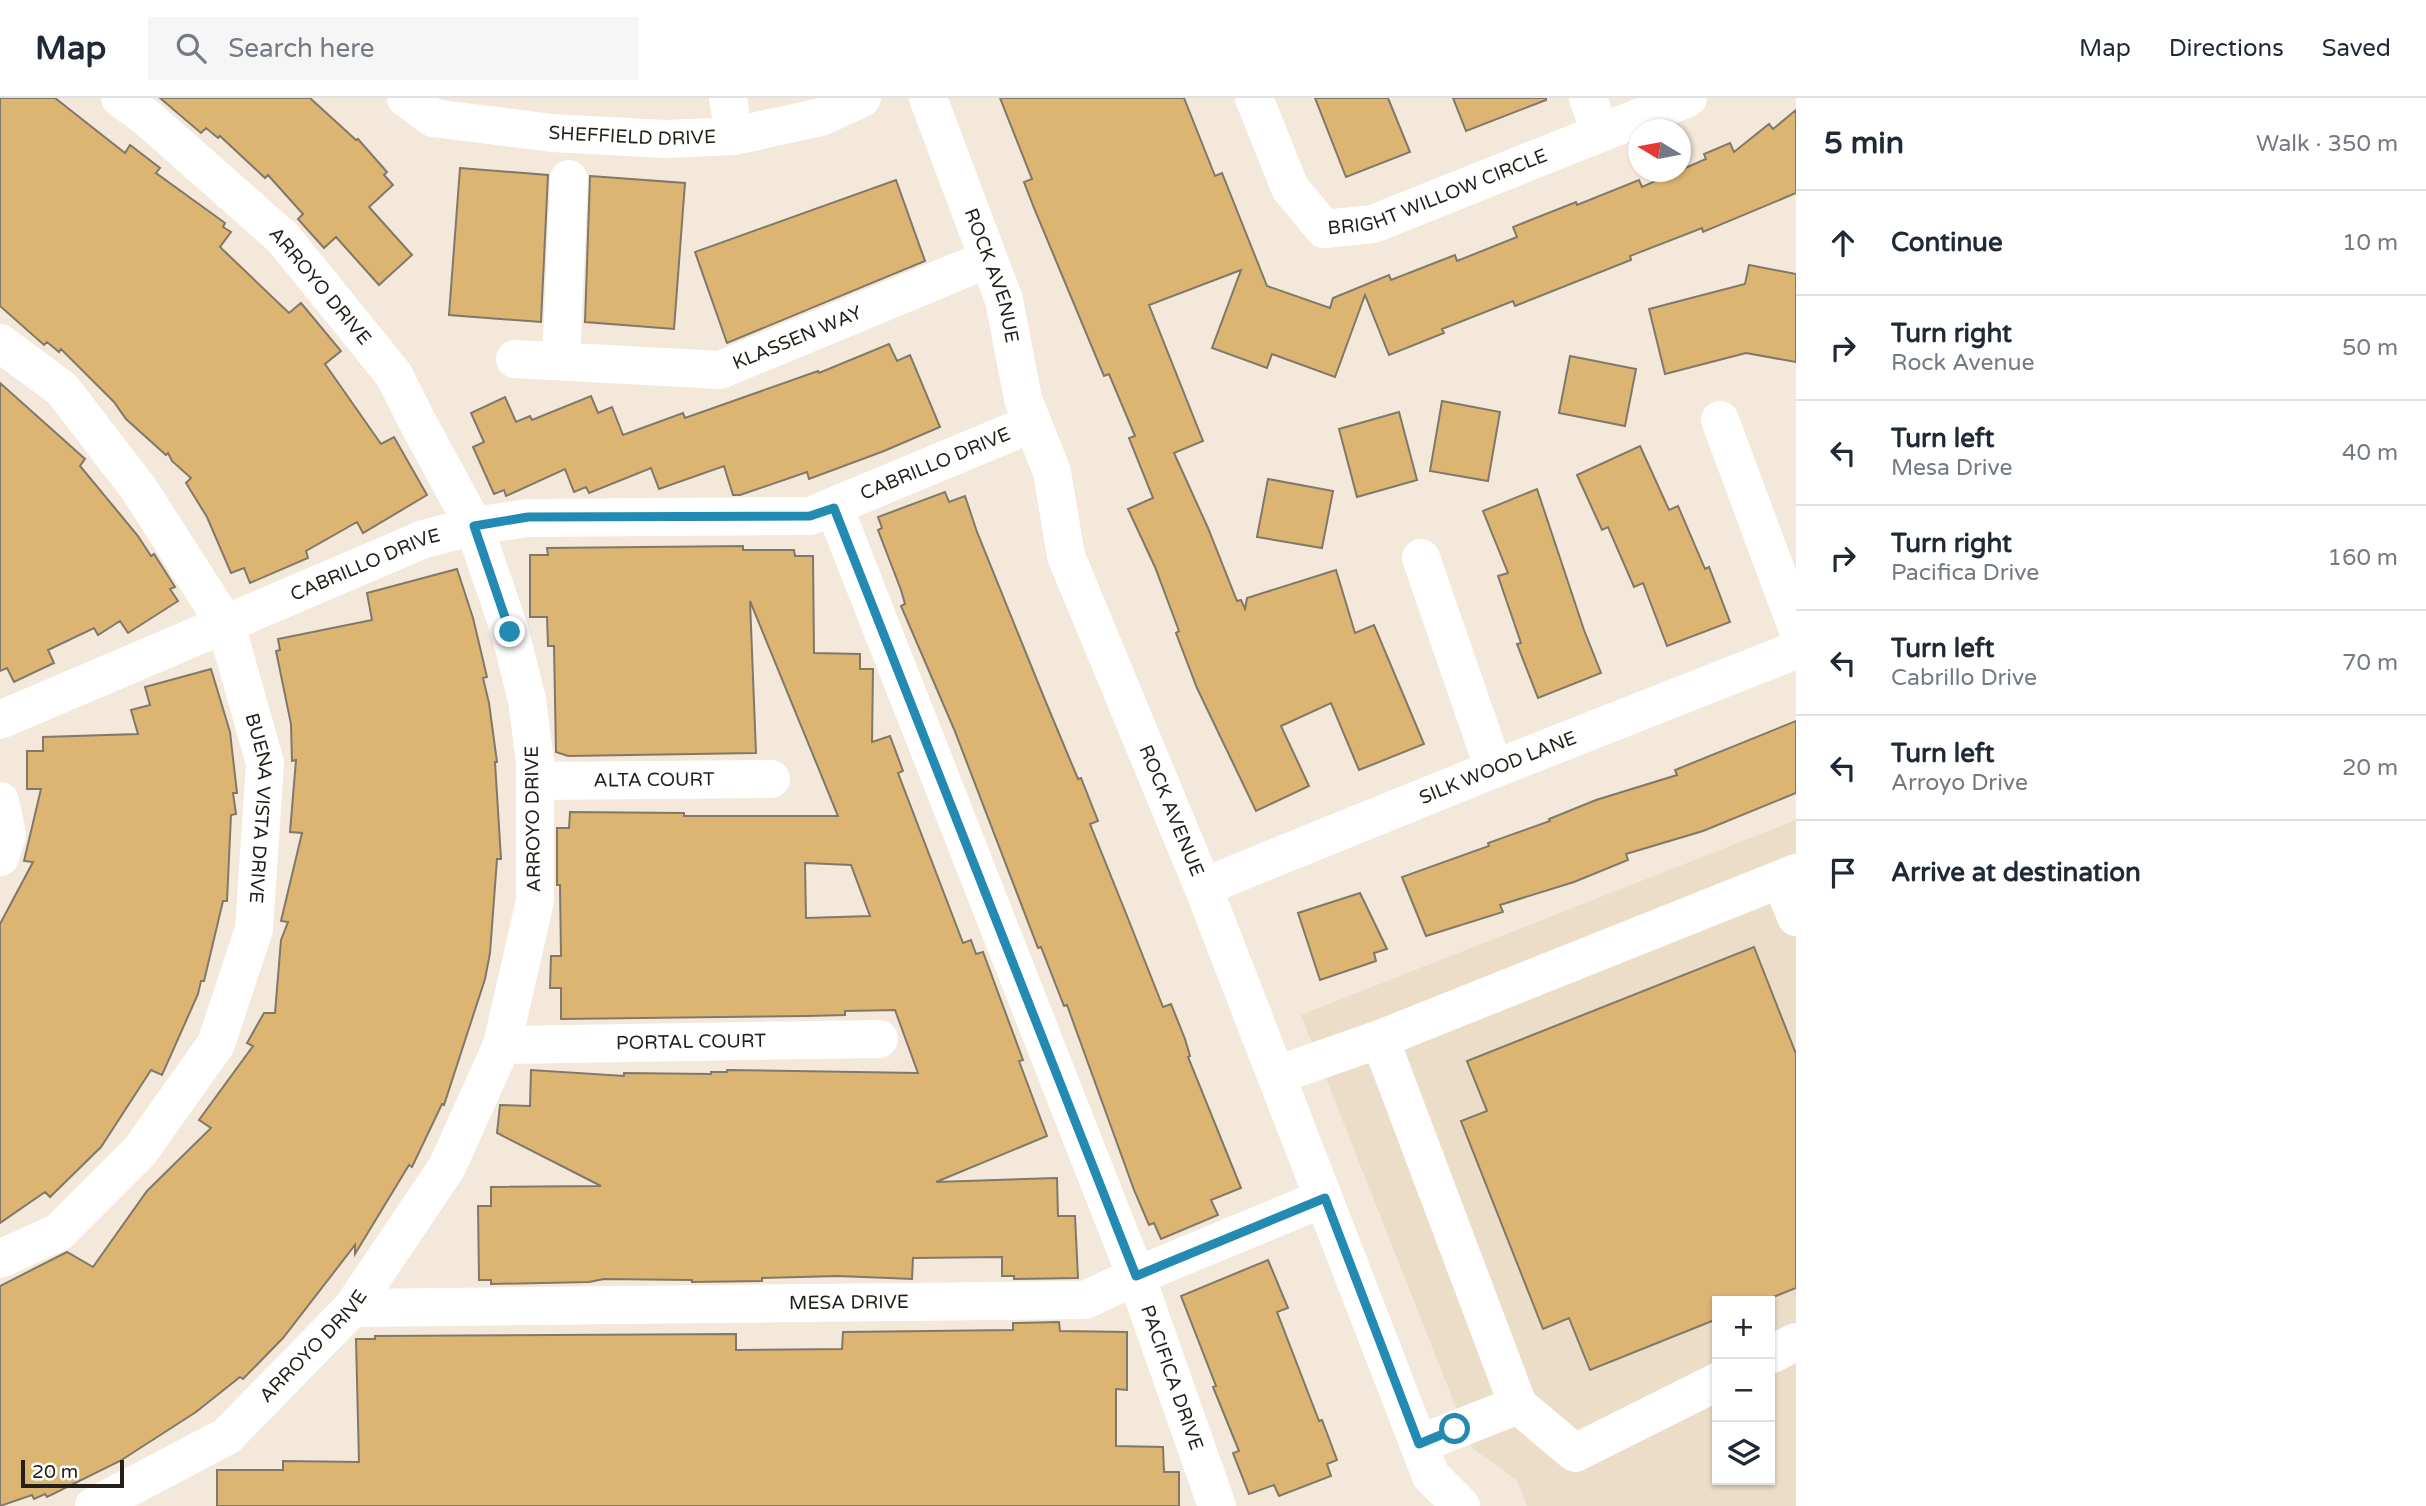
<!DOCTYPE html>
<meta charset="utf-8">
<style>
:root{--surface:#fff;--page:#f6f6f7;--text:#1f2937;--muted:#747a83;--line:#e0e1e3}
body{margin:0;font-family:"Varela Round",sans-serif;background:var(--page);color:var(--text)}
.controls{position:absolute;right:21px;bottom:21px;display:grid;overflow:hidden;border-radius:0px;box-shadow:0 2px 5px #0004}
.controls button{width:63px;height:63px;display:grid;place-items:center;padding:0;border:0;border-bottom:2px solid var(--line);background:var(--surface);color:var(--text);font:35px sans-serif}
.compass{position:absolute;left:1628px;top:21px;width:63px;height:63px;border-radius:50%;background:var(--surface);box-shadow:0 2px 5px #0004;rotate:280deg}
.scale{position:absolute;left:21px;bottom:18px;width:103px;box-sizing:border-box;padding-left:7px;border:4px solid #231f19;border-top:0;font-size:19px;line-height:24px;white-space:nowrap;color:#231f19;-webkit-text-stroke:5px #fff;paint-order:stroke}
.stop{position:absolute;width:21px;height:21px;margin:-16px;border:5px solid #238bb3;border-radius:50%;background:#fff}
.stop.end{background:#238bb3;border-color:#fff;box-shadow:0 2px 7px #0008}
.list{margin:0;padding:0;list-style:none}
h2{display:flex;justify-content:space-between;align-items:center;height:91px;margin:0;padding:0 28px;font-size:30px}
h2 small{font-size:23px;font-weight:400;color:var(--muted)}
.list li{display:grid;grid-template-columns:46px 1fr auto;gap:21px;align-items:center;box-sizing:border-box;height:105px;padding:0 28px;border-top:2px solid var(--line)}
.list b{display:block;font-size:26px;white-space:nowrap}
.list p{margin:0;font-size:23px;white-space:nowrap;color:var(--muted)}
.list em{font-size:23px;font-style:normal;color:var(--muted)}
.icon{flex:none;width:38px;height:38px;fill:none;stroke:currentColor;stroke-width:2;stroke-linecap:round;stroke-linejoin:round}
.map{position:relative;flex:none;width:1796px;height:1408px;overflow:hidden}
header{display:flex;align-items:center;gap:42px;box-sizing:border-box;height:98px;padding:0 35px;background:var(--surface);border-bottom:2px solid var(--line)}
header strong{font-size:33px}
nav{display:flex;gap:38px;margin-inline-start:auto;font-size:24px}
.search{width:490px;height:63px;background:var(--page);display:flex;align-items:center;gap:18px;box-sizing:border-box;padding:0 24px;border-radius:0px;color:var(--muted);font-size:26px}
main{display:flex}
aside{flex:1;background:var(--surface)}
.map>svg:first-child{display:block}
.built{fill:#ebddc7;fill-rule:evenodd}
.building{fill:#ddb572;stroke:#817869;stroke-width:2;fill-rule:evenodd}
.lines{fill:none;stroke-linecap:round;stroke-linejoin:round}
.minor{stroke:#fff;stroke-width:38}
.route{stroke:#238bb3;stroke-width:9}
.labels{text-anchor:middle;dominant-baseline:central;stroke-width:7;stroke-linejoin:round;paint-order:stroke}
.street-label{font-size:19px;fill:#231f19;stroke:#fff}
</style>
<header>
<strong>Map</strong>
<div class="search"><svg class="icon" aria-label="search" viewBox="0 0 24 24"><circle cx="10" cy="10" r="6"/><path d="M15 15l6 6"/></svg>Search here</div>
<nav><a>Map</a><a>Directions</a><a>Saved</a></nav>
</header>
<main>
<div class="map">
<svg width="1796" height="1408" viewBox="0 0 1796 1408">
<rect width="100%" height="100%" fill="#f3e8d9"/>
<!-- built -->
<path class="built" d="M1796 722V1408H1527L1517 1382 1472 1350 1301 917ZM1717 1203H1770V1382H1717Z"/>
<!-- building -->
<path class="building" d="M0 0H55L125 55 130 47 160 70 156 75 225 125 223 129 231 134 220 149 289 215 301 205 341 253 325 266 381 346 394 339 427 397 363 435 357 424 306 453 308 460 250 485 244 470 231 475 207 419 186 385 191 380 172 363 168 355 166 357 126 321 114 304 61 251 59 254 47 244 44 247 0 208Z
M160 0H310L356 42 358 41 387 74 384 77 393 87 369 109 412 157 379 187 336 139 324 150 298 121 303 116 268 77 265 80 220 38 218 40 206 30 201 35Z
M1000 0H1184L1215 78 1222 75 1267 188 1330 210 1333 200 1389 177 1391 182 1455 157 1457 163 1517 139 1513 129 1576 104 1577 107 1639 82 1642 89 1706 61 1704 56 1730 45 1734 54 1769 26 1773 31 1796 12V95L1703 134 1702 130 1630 158 1631 162 1515 208 1513 203 1442 231 1444 235 1389 257 1365 197 1335 279 1272 256 1267 270 1212 250 1241 172 1149 207 1203 343 1174 355 1208 430 1237 503 1241 502 1245 511 1247 500 1336 472 1355 535 1374 527 1424 646 1359 672 1331 605 1281 628 1309 688 1256 713 1197 590 1176 535 1179 533 1155 469 1128 411 1153 400 1129 340 1135 338 1109 276 1104 278 1034 110 1024 84 1032 81Z
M1315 0H1388L1410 54 1346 79Z
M1453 0H1546V2L1466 33Z
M460 70 548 77 541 224 449 217Z
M590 78 685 85 674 231 585 224Z
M896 82 925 163 727 245 695 154Z
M1749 167 1796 176V264L1746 255 1665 276 1649 211 1745 186Z
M889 246 897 263 910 257 940 329 884 353 809 381 807 374 740 397H733L724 368 659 391 651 370 589 395 586 389 574 394 565 371 506 398 504 392 494 396 473 349 484 344 471 315 505 299 516 324 530 318 532 322 591 298 598 315 612 309 623 337 683 315 685 320 818 273 819 275Z
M1570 258 1636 271 1625 328 1559 315Z
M0 285 85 361 80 368 138 438 151 458 154 456 175 489 170 491 178 503 128 535 120 523 98 537 94 530 48 552 54 565 14 584 7 570 0 573Z
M1442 303 1500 314 1488 383 1430 373Z
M1399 314 1417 382 1357 399 1339 331Z
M1640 348 1669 412 1678 408 1705 471 1709 469 1730 524 1667 548 1643 485 1634 489 1608 429 1602 432 1577 377Z
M1268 381 1333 393 1322 450 1257 439Z
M1537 391 1584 532 1601 575 1538 600 1517 546 1521 545 1498 478 1508 475 1483 413Z
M945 394 949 404 965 398 977 434 1045 602 1078 681 1081 680 1098 723 1090 726 1127 818 1163 909 1171 906 1185 941 1190 958 1188 959 1241 1090 1211 1102 1218 1117 1161 1141 1154 1125 1149 1127 1134 1092 1067 907 1064 908 1041 849 1038 850 954 631 901 508 905 506 901 492 878 432 882 430 878 419Z
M743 448V452H794L795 458H813L814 555 860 556V571H873L872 644 890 638 903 673 898 675 963 845 971 842 976 856 983 854 1023 962 1019 963 1047 1038 936 1084 1057 1080 1058 1118H1075L1078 1180 1014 1181V1178H1002V1159L913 1160 912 1181 838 1178 762 1180V1183L692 1184V1182L604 1181 589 1184 491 1186V1182H479L478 1108H491V1089L601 1088 497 1035 500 1007 530 1008 531 972 624 978V975L711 976V974H727V972L918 975 895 912 845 913V917L807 918 561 921V890H550L551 858H561L560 787H557V730H569L570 714 684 715V718H838L750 503 756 655 568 658 556 654 554 548H548L547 519H530V457H548L547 450ZM805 765 851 767 870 818 806 820Z
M457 471 473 520 487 579 483 580 489 605 497 664H495L501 761H497L490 855 485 881 444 1007 442 1006 412 1069 409 1067 355 1156V1147L283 1240 243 1281 240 1279 196 1314 120 1363 47 1399 45 1396 34 1401 32 1397 0 1408V1188L67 1154 93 1169 147 1093 211 1030 199 1022 253 948 247 945 264 915H275L281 842 288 824 281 823 302 735 290 734 296 662 292 663 291 626 276 553 280 552 278 541 372 522 367 495Z
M211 571 230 634 237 695H233L236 716 231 717 227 803H223L204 883H201L198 896 162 977 151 972 101 1049 50 1099 45 1094 0 1125V826L33 764 24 763 41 691H27V653H43V639L138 636 131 612 150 607 145 589Z
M1796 623V695L1703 733 1626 756 1628 762 1574 784 1500 807 1503 814 1426 838 1402 779 1489 748 1488 745 1550 723 1549 721 1596 702 1677 677 1675 672Z
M1360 795 1387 851 1374 855 1376 863 1320 882 1298 815Z
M1754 849 1796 956V1190L1763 1203H1717V1221L1590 1272 1569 1220 1543 1231 1461 1023 1487 1013 1467 963Z
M1268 1162 1288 1210 1277 1214 1319 1323 1322 1322 1337 1362 1327 1366 1331 1378 1279 1398 1274 1387 1249 1396 1233 1355 1239 1353 1213 1289 1216 1288 1181 1198Z
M1059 1224 1060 1233 1127 1234V1292L1116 1291V1348L1163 1349 1164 1374H1179V1408H217V1372H283V1363L359 1364 356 1241H375V1238L736 1236V1252L842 1251 843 1234 1013 1232V1225Z"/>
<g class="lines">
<!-- minor -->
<g class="minor">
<path id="s1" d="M406 0 433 20 552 35 665 41 734 38 821 19 862 0"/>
<path d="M728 0 734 38"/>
<path id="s2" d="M928 0 1004 202 1023 301 1052 374 1066 458 1203 789 1431 1378 1461 1408"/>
<path id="s3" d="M1254 0 1290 90 1324 131 1373 126 1688 0"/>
<path d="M1588 0 1600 34"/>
<path id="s4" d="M0 245 62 291 139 391 226 527 265 665 254 831 216 946 140 1053 59 1134 0 1161"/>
<path id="s5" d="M515 261 720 272 988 161"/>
<path d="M561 263 569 81"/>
<path d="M1720 322 1796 527"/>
<path id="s6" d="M834 409 1136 1178 1217 1408"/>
<path d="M1421 460 1494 671"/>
<path id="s7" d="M0 622 424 441 474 428 528 420 810 418 1031 326"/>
<path id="s8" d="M535 683 771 681"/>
<path d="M0 703 7 737 0 759"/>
<path d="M1781 781 1796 819"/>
<path id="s9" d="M1203 789 1494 671 1796 552"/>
<path d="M1380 941 1518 1307 1575 1355 1717 1284"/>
<path id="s10" d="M502 947 879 941"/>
<path d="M1277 977 1380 941 1796 775"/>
<path id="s11" d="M352 1210 1085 1202 1136 1178 1324 1100"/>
<path d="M1770 1257 1796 1244"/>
<path d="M1419 1346 1518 1307"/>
<path id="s12" d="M94 1408 227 1338 352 1210 447 1069 502 947 535 803V664L527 602 510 534 474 428 417 323 394 277 283 140 145 18 120 0"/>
</g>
</g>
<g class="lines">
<!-- route -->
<path class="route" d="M510 534 474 428 528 419 810 418 834 410 1136 1178 1325 1100 1419 1346 1455 1331"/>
</g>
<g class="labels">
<!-- street labels -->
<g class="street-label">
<text stroke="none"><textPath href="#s1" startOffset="234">SHEFFIELD DRIVE</textPath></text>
<text stroke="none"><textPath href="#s3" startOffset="270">BRIGHT WILLOW CIRCLE</textPath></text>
<text stroke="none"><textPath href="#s2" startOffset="189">ROCK AVENUE</textPath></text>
<text transform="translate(320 188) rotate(50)">ARROYO DRIVE</text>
<text stroke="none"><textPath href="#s5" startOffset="289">KLASSEN WAY</textPath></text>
<text stroke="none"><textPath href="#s7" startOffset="985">CABRILLO DRIVE</textPath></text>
<text stroke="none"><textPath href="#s7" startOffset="397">CABRILLO DRIVE</textPath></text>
<text stroke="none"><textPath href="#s9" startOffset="318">SILK WOOD LANE</textPath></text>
<text stroke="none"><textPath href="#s8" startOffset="119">ALTA COURT</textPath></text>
<text stroke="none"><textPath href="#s4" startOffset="553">BUENA VISTA DRIVE</textPath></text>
<text stroke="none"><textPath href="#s2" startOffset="756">ROCK AVENUE</textPath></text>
<text transform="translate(533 721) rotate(-91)">ARROYO DRIVE</text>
<text stroke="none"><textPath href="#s10" startOffset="189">PORTAL COURT</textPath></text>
<text stroke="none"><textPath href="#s11" startOffset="497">MESA DRIVE</textPath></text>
<text stroke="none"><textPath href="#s12" startOffset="275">ARROYO DRIVE</textPath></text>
<text stroke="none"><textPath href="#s6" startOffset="934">PACIFICA DRIVE</textPath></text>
</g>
</g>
</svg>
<div class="controls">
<button>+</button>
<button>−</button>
<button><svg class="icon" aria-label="layers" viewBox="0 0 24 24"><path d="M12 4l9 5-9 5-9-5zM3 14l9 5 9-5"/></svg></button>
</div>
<svg class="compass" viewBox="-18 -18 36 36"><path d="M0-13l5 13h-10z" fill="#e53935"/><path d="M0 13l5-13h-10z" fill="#747a83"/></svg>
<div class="scale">20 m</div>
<div class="stop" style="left:1455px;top:1331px"></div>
<div class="stop end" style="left:510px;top:534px"></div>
</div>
<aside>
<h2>5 min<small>Walk · 350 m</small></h2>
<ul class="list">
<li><svg class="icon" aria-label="ahead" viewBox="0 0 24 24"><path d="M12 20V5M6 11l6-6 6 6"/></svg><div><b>Continue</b></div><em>10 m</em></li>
<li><svg class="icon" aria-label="right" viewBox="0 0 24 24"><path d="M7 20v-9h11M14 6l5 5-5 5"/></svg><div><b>Turn right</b><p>Rock Avenue</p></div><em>50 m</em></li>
<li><svg class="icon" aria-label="left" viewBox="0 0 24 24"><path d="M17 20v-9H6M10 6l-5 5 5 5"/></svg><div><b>Turn left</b><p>Mesa Drive</p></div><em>40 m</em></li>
<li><svg class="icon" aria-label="right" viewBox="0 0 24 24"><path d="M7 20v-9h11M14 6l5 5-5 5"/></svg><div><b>Turn right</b><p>Pacifica Drive</p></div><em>160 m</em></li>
<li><svg class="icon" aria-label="left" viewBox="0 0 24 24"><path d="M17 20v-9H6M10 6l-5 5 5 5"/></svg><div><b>Turn left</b><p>Cabrillo Drive</p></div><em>70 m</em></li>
<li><svg class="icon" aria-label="left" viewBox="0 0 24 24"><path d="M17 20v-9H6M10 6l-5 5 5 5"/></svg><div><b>Turn left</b><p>Arroyo Drive</p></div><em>20 m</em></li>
<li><svg class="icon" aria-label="arrive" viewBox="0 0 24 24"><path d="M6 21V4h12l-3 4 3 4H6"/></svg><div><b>Arrive at destination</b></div></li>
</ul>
</aside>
</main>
